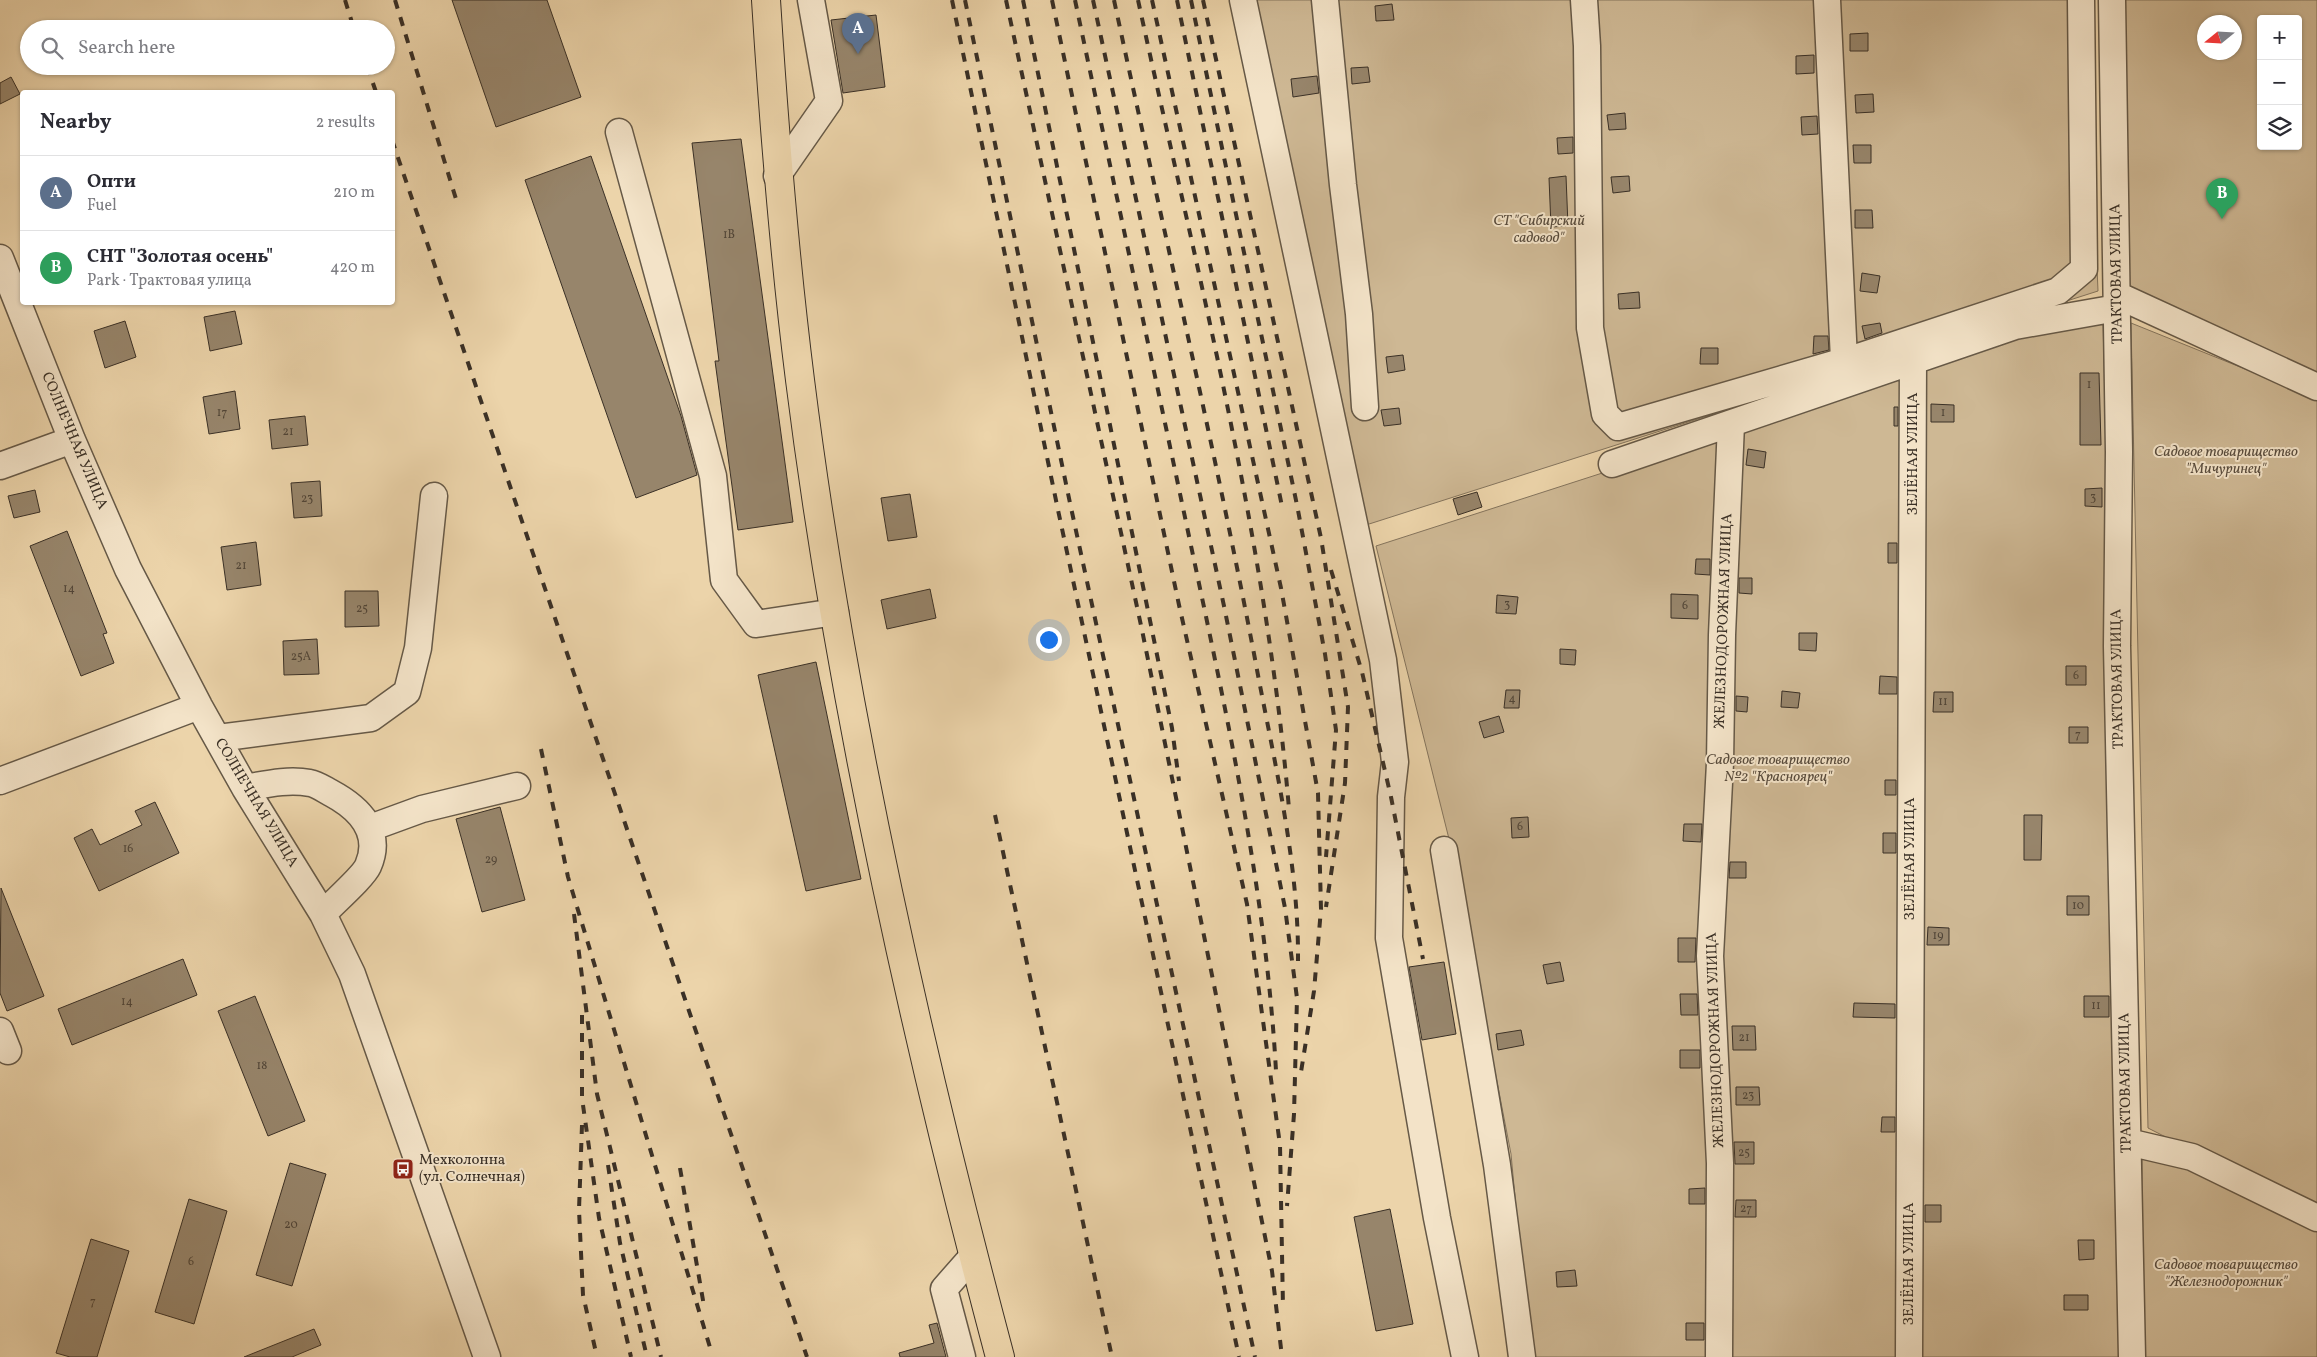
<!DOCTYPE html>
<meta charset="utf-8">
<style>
:root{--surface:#fff;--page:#f2f2f3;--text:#2b2b33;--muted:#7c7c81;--line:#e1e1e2;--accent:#8f2418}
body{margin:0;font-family:Vollkorn,serif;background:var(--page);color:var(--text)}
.controls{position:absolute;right:15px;top:15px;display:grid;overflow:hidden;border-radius:5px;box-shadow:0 1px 4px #0004}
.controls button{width:45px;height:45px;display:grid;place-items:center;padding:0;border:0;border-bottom:1px solid var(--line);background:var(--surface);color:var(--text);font:25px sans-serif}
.compass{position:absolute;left:2197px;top:15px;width:45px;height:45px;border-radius:50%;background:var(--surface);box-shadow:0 1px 4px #0004;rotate:252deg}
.you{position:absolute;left:1048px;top:639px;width:18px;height:18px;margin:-12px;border:4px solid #fff;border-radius:50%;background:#1a73e8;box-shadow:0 0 0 8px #1a73e833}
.badge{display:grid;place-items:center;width:32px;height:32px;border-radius:50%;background:var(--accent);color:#fff;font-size:16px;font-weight:700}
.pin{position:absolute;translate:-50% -41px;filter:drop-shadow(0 1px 2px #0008)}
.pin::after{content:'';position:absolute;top:26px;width:18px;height:15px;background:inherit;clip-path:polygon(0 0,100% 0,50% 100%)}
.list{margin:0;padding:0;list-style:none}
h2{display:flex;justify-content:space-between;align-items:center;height:65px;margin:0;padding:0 20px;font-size:21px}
h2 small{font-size:16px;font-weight:400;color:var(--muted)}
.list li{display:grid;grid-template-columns:32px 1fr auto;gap:15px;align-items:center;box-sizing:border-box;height:75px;padding:0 20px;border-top:1px solid var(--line)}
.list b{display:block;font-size:19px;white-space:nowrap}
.list p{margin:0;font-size:16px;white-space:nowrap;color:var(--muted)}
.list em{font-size:16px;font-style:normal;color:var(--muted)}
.icon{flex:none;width:28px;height:28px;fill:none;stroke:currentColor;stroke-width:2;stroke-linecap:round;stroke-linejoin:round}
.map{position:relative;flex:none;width:2317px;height:1357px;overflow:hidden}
.search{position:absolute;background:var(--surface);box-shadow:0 1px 4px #0004;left:20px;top:20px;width:375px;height:55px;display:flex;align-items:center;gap:12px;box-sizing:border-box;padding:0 18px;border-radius:28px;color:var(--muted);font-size:19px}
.panel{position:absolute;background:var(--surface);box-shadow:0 1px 4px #0004;left:20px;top:90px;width:375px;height:215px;border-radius:5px}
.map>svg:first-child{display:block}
.green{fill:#ceb894;stroke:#84745d;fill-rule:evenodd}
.building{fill:#97856b;stroke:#3a3026}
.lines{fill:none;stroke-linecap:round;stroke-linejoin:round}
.minor-casing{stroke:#665947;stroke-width:29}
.highway-casing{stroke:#3a3026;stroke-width:30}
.minor{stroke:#f3e3c8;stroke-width:26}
.highway{stroke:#ecd4aa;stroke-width:28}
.rail{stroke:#3a3026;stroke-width:4;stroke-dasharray:9 9;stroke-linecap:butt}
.labels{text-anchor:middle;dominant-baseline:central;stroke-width:4;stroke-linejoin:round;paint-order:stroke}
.number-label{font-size:12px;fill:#514537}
.park-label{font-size:15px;font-style:italic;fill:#584b3c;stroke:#f3e3c8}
.street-label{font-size:15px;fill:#3a3026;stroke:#f3e3c8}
.poi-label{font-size:15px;fill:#3a3026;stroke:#f3e3c8;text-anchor:start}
</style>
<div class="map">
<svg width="2317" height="1357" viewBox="0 0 2317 1357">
<rect width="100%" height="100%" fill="#ecd4aa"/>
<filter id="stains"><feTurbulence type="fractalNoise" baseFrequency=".004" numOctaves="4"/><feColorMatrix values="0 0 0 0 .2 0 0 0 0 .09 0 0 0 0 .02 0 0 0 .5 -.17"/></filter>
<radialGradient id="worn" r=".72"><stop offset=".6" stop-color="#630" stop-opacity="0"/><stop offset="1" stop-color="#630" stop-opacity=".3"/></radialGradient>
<!-- green -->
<path class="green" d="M1256 0H2086L2098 291 1366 525Z
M2115 0H2317V373L2130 292ZM2261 19H2298V146H2261ZM2204 22H2234V52H2204Z
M2103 322 2126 1282 2125 1357H1530L1511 1154 1453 855 1376 546 1959 358 2016 337Z
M2131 323 2317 398V1214L2148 1128Z
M2142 1159 2189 1163 2317 1225V1357H2141Z"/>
<!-- building -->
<path class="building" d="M452 0H547L581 97 496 127Z
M1392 4 1394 20 1376 21 1375 6Z
M876 15 885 87 843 93 831 20Z
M1868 33V51H1850V34Z
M1814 55V73L1796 74V56Z
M1368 67 1370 82 1352 84 1351 68Z
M1317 76 1319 93 1293 97 1291 79Z
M11 77 20 94 0 104V83Z
M1873 94 1874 112 1856 113 1855 95Z
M1625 113 1626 129 1609 130 1607 115Z
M1817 116 1818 134 1802 135 1801 117Z
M1573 137V153L1558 154 1557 138Z
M741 139 793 522 738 530 715 361H719L692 143Z
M1853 145H1871V163H1854Z
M591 156 681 416 697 475 636 498 525 180Z
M1566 176 1568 226 1551 227 1549 178Z
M1629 176 1630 191 1613 193 1611 177Z
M1855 210H1872L1873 228H1855Z
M1862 273 1880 276 1877 293 1860 291Z
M1639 292 1640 308 1619 309 1618 294Z
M235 311 242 344 210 351 204 317Z
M125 321 136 357 105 368 94 331Z
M1880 323 1882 333 1865 339 1862 326Z
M1814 336H1828L1829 350 1813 354Z
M1701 348H1718V364H1700Z
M1403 355 1405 370 1388 373 1386 357Z
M2080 373H2099L2101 445H2080Z
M235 391 240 429 209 434 203 397Z
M1931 404 1954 405V422H1931Z
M1894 407H1898V426H1894Z
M1399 408 1401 424 1384 426 1381 410Z
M305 416 308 445 272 449 269 420Z
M1748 449 1766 452 1764 468 1746 465Z
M320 481 322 516 294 518 291 483Z
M2102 488V507L2085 506V489Z
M35 490 40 512 14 518 8 496Z
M1477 492 1482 507 1458 515 1453 499Z
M910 494 917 537 888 541 881 498Z
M67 531 107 633 103 634 114 663 81 676 30 546Z
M256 542 261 585 227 590 221 547Z
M1888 543H1897V563H1888Z
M1696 559H1710V575L1695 574Z
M1739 578H1752V594L1739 593Z
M930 589 936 618 887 629 881 600Z
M345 591H378L379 626 345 627Z
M1671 594 1698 595V619L1671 618Z
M1497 595 1518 597 1516 614 1496 613Z
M1799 633H1817L1816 651 1799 650Z
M317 639 319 674 284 675 283 641Z
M1560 649 1576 650 1575 665 1560 664Z
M816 662 861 879 806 891 758 675Z
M2066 666H2086V685H2066Z
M1880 676 1897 677V694H1879Z
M1506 690H1520L1519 708H1504Z
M1782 691 1800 693 1798 708 1781 707Z
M1934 692H1953V712H1933Z
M1736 696 1748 697 1747 712 1736 711Z
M1499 716 1504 732 1484 738 1479 722Z
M2069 727H2088V743H2069Z
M1885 780H1896V795H1885Z
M155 802 179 853 99 891 74 838 92 829 100 845 142 825 135 811Z
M500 807 525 900 482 912 456 819Z
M2024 815H2042L2041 860H2024Z
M1528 817 1529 837 1512 838 1511 818Z
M1684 824H1702L1701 842 1683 841Z
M1883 833H1896V853H1883Z
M1730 862H1746V878H1729Z
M1 888 44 996 7 1011 0 993Z
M2067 896H2089V915H2067Z
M1928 927 1949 928V945H1927Z
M1678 938H1696L1695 962H1678Z
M183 959 197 995 72 1045 58 1009Z
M1444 962 1456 1034 1422 1040 1409 967Z
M1560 962 1564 981 1547 984 1543 965Z
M1680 994H1697L1698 1015H1681Z
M255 996 305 1121 268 1136 218 1011Z
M2084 996H2109V1017H2084Z
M1854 1003 1895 1004V1018L1853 1017Z
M1732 1026H1755L1756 1050H1733Z
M1521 1030 1524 1045 1498 1050 1496 1034Z
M1680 1050H1700V1068H1680Z
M1736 1087H1759L1760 1105H1736Z
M1882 1117H1895V1132H1881Z
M1734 1142H1754V1164H1735Z
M290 1163 326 1174 292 1286 256 1275Z
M1705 1188V1204H1689V1189Z
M189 1199 227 1211 194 1324 155 1312Z
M1736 1200H1756V1217H1735Z
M1925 1205H1941V1222H1925Z
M1390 1209 1413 1324 1376 1331 1354 1217Z
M91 1239 129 1251 97 1357H70L56 1353Z
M2078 1240H2094V1259L2079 1260Z
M1575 1270 1577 1286 1557 1287 1556 1272Z
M2064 1295H2088V1310H2064Z
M937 1323 946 1357H900L899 1353 934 1343 929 1325Z
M1686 1323H1704V1340H1686Z
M314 1329 321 1345 292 1357H244Z"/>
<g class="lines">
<!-- minor casing -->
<g class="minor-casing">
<path id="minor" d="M1243 0 1383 660 1395 762 1391 797 1389 938 1437 1218 1465 1357
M1325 0 1343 185 1359 314 1365 407
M1584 0 1587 46 1590 328 1605 414 1618 427 1858 357 2058 291 2084 269 2081 0
M1827 0 1844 360
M2112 0 2119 452 2117 646 2132 1357
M619 132 713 476 724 580 756 624 835 612
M777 176 829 101 811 0
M0 258 72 440 128 569 199 706 245 788 323 914 352 974 487 1357
M2117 295 2317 387
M1612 464 2015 326 2117 308
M0 466 72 440
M218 738 371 718 407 692 418 648 434 496
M0 781 199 706
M245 788C267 784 288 779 310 783 317 784 325 790 331 793 359 808 383 832 368 866 363 877 333 903 323 914
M370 828 422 809 517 786
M1444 850 1497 1165 1522 1357
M0 1031 8 1051
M2128 1142 2192 1157 2317 1218
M962 1357 944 1289 973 1256
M1719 1357 1720 1163 1710 956 1720 763 1722 635 1731 424
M1909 1357 1913 360"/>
</g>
<!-- highway casing -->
<g class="highway-casing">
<path id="highway" d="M766 0C774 127 784 253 800 380 841 707 915 1038 1000 1357"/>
</g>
<!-- minor -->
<use href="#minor" class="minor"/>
<!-- highway -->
<use href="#highway" class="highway"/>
<!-- rail -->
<path class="rail" d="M345 0 354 29
M395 0 456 199
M952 0 1058 510 1239 1357
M965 0 1070 503 1255 1357
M1006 0 1142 630 1272 1271 1282 1357
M1023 0 1172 728 1179 781
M1052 0 1179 605 1247 904 1280 1145 1283 1307
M1075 0C1113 180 1152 361 1190 541 1227 716 1266 892 1276 1071
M1093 0 1224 606 1285 908 1297 998 1294 1114 1287 1206
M1114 0C1161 220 1213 439 1255 659 1273 757 1299 861 1298 961
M1138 0C1196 268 1266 536 1289 809
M1152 0 1281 588 1318 793 1321 909 1314 991 1301 1072
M1177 0 1283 511
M1191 0 1297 505 1325 654 1336 730 1326 857
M1203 0 1321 538 1348 707 1345 783 1326 907
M367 66 376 92
M392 140 807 1357
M1331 570 1362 672 1391 797 1423 959
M541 749 568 877 712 1354
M995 815 1112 1357
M574 914 597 1094 661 1357
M582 1015V1098L599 1218 631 1357
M582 1125 579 1210 583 1295 597 1357
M608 1165 620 1243 647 1357
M680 1168 704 1306"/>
</g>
<!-- icons -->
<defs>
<g id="bus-square" transform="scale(1.125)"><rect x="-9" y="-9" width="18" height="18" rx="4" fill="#8f2418" stroke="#f3e3c8"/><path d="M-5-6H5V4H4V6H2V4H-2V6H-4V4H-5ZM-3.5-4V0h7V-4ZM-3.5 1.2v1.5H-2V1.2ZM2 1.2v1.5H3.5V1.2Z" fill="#fff"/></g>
</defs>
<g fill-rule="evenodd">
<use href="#bus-square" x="403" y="1169"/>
</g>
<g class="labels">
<!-- number labels -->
<g class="number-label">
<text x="729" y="235">1В</text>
<text x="2089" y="385">1</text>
<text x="222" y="413">17</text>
<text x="1943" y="413">1</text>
<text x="288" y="432">21</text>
<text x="2093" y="498">3</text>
<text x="307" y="499">23</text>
<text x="241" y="566">21</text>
<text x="69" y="589">14</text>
<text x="1507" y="605">3</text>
<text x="1685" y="606">6</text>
<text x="362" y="609">25</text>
<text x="301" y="657">25А</text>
<text x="2076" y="676">6</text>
<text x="1512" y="699">4</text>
<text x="1943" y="702">11</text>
<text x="2078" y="735">7</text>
<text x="1520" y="827">6</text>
<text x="128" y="849">16</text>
<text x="491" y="860">29</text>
<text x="2078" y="906">10</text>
<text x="1938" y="936">19</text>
<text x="127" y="1002">14</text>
<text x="2096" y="1006">11</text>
<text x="1744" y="1038">21</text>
<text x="262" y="1066">18</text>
<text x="1748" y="1096">23</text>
<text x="1744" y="1153">25</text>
<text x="1746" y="1209">27</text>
<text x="291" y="1225">20</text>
<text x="191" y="1262">6</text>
<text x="93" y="1302">7</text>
</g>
<!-- park labels -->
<g class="park-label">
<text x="1539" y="221">СТ "Сибирский<tspan x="1539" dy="17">садовод"</tspan></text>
<text x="2226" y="452">Садовое товарищество<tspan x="2226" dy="17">"Мичуринец"</tspan></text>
<text x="1778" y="760">Садовое товарищество<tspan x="1778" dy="17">№2 "Красноярец"</tspan></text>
<text x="2226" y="1265">Садовое товарищество<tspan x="2226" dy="17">"Железнодорожник"</tspan></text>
</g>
<!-- street labels -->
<g class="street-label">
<text transform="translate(2117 274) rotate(-91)">ТРАКТОВАЯ УЛИЦА</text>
<text transform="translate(74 441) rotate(67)">СОЛНЕЧНАЯ УЛИЦА</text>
<text transform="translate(1913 454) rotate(-90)">ЗЕЛЁНАЯ УЛИЦА</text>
<text transform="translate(1724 621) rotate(-88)">ЖЕЛЕЗНОДОРОЖНАЯ УЛИЦА</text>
<text transform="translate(2118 679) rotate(-91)">ТРАКТОВАЯ УЛИЦА</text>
<text transform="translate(256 803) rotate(59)">СОЛНЕЧНАЯ УЛИЦА</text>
<text transform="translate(1910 859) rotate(-90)">ЗЕЛЁНАЯ УЛИЦА</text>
<text transform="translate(1716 1040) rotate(-92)">ЖЕЛЕЗНОДОРОЖНАЯ УЛИЦА</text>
<text transform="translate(2126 1083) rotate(-91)">ТРАКТОВАЯ УЛИЦА</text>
<text transform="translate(1909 1264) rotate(-90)">ЗЕЛЁНАЯ УЛИЦА</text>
</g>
<!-- poi labels -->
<g class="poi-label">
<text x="419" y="1160">Мехколонна<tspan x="419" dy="17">(ул. Солнечная)</tspan></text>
</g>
</g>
<rect width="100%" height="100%" filter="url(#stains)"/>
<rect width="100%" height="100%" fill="url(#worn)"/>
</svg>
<div class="controls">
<button>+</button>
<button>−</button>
<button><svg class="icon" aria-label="layers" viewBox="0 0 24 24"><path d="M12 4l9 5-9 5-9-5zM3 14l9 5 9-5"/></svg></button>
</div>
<svg class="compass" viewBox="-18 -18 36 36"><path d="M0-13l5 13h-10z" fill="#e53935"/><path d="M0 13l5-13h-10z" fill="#7c7c81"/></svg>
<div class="you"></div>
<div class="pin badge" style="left:858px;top:54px;background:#5c6f8a">A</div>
<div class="pin badge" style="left:2222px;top:219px;background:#2e9e5b">B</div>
<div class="search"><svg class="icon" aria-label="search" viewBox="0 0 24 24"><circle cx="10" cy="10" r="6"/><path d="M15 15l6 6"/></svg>Search here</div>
<section class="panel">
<h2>Nearby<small>2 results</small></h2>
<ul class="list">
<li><span class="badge" style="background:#5c6f8a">A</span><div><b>Опти</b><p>Fuel</p></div><em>210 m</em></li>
<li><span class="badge" style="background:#2e9e5b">B</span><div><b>СНТ &quot;Золотая осень&quot;</b><p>Park · Трактовая улица</p></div><em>420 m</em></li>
</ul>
</section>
</div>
